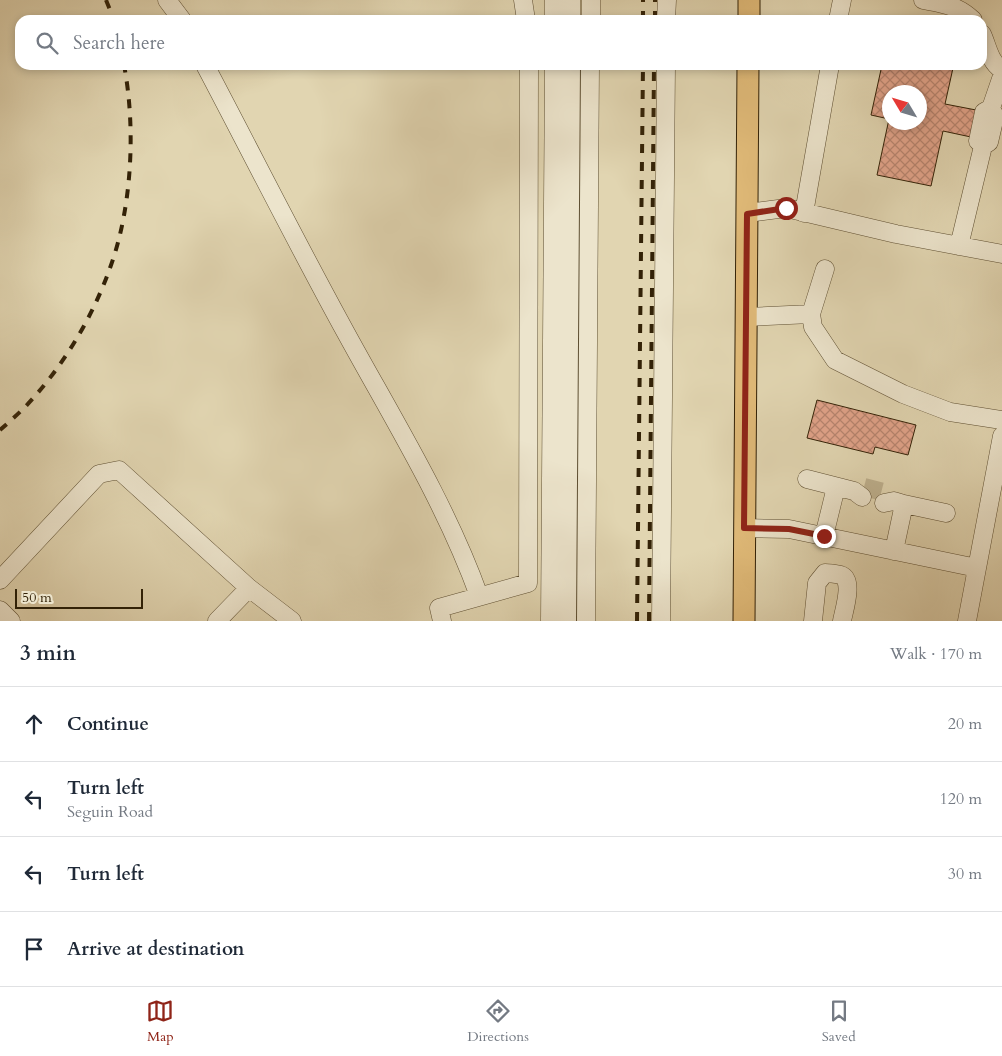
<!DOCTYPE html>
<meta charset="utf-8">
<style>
:root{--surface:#fff;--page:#f2f2f3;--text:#1f2937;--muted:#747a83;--line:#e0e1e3;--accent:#8f2418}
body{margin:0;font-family:Cardo,serif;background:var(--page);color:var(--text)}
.compass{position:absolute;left:882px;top:85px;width:45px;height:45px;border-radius:50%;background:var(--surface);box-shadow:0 2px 8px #0003;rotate:308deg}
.scale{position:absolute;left:15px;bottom:12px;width:128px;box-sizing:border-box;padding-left:5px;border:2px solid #332207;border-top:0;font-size:14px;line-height:18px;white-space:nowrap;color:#332207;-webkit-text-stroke:4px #ece4cc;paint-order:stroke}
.stop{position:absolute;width:15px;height:15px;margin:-11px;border:4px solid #8f2418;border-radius:50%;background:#fff}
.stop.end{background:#8f2418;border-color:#fff;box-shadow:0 1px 5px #0008}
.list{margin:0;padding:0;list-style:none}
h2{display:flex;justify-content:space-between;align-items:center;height:65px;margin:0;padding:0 20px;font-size:21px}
h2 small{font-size:16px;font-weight:400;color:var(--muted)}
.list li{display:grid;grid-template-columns:32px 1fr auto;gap:15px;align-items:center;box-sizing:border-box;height:75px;padding:0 20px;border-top:1px solid var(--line)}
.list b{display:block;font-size:19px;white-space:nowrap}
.list p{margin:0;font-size:16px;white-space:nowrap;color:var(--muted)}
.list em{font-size:16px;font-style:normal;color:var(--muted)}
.icon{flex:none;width:28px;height:28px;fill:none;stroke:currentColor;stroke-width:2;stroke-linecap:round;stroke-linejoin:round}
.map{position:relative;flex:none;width:1002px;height:621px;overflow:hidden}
.search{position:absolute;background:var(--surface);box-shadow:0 2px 8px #0003;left:15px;right:15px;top:15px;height:55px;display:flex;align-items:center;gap:12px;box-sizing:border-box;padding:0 18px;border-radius:15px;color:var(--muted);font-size:19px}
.sheet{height:365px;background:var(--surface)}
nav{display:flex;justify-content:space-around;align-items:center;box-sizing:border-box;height:70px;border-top:1px solid var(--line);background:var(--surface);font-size:14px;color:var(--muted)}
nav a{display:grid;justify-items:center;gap:2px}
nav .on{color:var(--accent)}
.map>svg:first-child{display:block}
.building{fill:url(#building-cross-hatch);stroke:#332207;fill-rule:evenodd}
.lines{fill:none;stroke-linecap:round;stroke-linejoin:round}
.minor-tunnel{stroke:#beb18f;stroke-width:18;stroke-dasharray:18 9;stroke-linecap:butt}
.minor-casing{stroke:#5e4f32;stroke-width:19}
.major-casing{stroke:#332207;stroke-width:23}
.minor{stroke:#ece4cc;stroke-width:18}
.major{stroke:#e0ba78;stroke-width:21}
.rail{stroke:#332207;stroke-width:4;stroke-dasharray:9 9;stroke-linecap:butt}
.route{stroke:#8f2418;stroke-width:6}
</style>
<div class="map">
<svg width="1002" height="621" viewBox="0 0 1002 621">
<defs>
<pattern id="building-cross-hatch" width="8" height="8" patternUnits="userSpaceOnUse" patternTransform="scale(1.25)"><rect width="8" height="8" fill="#e2a48b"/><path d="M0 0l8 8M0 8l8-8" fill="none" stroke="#b88570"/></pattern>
</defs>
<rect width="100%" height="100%" fill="#e1d5b1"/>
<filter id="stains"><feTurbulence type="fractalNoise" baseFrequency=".004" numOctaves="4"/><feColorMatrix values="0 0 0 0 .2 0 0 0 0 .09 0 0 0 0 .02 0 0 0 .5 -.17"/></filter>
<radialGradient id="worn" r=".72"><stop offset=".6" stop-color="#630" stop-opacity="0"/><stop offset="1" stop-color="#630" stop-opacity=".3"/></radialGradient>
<!-- building -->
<path class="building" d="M882 65H939L953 68 945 104 976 110 971 137 943 131 931 186 877 175 889 119 871 115ZM890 92H920V122H890Z
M817 400 916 425 908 455 875 447 873 454 807 438Z"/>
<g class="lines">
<!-- minor-tunnel -->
<path class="minor-tunnel" d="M864 487 887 493"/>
<!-- minor casing -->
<g class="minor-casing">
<path id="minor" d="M167 0 182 20
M523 0 526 20
M923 0C944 4 957 5 973 20
M554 20V0
M571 20V0
M591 20V0
M666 20 667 0
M838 20 842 0
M982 34C988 47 989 61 1002 70
M205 65C252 154 297 244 346 333 393 419 446 504 479 596
M991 108 1002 76
M747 213 786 208 896 234 1002 254
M804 213 830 65
M959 246 983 146 989 142 995 116 991 108 984 112 978 141 983 146
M825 269 811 314 813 327 835 360 903 394 950 412 1002 420
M746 317 811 314
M807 479 854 491 862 497
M884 503 894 501 904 504
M744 528 789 529 977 568
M824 536 836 487
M894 551 904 504 946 513
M0 580 99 474 119 470 249 588 292 621
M0 610 11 621
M217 621 249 588
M442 621 439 608 528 583 529 65
M550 621 554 65
M567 621 571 65
M586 621 590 65
M661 621 666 65
M813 621 817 583 825 573C830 573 836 574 841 575 854 580 844 610 842 621
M967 621 1002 436"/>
</g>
<!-- major casing -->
<g class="major-casing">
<path id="major" d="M749 20V0
M744 621 748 65"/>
</g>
<!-- minor -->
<use href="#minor" class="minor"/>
<!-- major -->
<use href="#major" class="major"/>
<!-- rail -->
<path class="rail" d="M106 0 114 20
M643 20V0
M655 20V0
M0 430C8 423 17 415 25 407 62 368 92 319 110 268 132 208 136 128 124 65
M637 621 643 65
M649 621 654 65"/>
</g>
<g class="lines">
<!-- route -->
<path class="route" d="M786 208 747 214 744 528 789 529 824 536"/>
</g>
<rect width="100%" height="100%" filter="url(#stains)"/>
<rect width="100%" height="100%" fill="url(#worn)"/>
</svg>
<svg class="compass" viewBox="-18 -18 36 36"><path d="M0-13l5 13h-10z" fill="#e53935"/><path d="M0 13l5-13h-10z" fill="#747a83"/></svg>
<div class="scale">50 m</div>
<div class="stop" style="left:786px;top:208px"></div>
<div class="stop end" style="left:824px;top:536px"></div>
<div class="search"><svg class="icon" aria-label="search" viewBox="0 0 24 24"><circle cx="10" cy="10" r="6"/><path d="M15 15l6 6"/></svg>Search here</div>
</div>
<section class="sheet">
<h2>3 min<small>Walk · 170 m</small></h2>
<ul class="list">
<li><svg class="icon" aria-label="ahead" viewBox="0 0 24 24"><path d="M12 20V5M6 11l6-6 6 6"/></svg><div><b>Continue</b></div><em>20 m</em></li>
<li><svg class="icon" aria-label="left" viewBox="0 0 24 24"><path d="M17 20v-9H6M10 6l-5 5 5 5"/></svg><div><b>Turn left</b><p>Seguin Road</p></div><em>120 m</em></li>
<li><svg class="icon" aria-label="left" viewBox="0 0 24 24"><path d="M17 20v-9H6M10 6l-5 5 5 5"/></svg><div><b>Turn left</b></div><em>30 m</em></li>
<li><svg class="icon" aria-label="arrive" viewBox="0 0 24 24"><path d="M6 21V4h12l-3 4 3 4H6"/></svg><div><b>Arrive at destination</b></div></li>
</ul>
</section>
<nav>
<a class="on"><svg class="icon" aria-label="map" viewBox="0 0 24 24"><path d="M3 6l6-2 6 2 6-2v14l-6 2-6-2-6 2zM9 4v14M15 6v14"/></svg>Map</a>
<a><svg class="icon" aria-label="directions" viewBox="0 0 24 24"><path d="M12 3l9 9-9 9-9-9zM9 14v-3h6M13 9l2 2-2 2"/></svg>Directions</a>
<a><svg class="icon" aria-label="saved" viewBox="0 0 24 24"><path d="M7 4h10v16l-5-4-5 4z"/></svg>Saved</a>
</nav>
